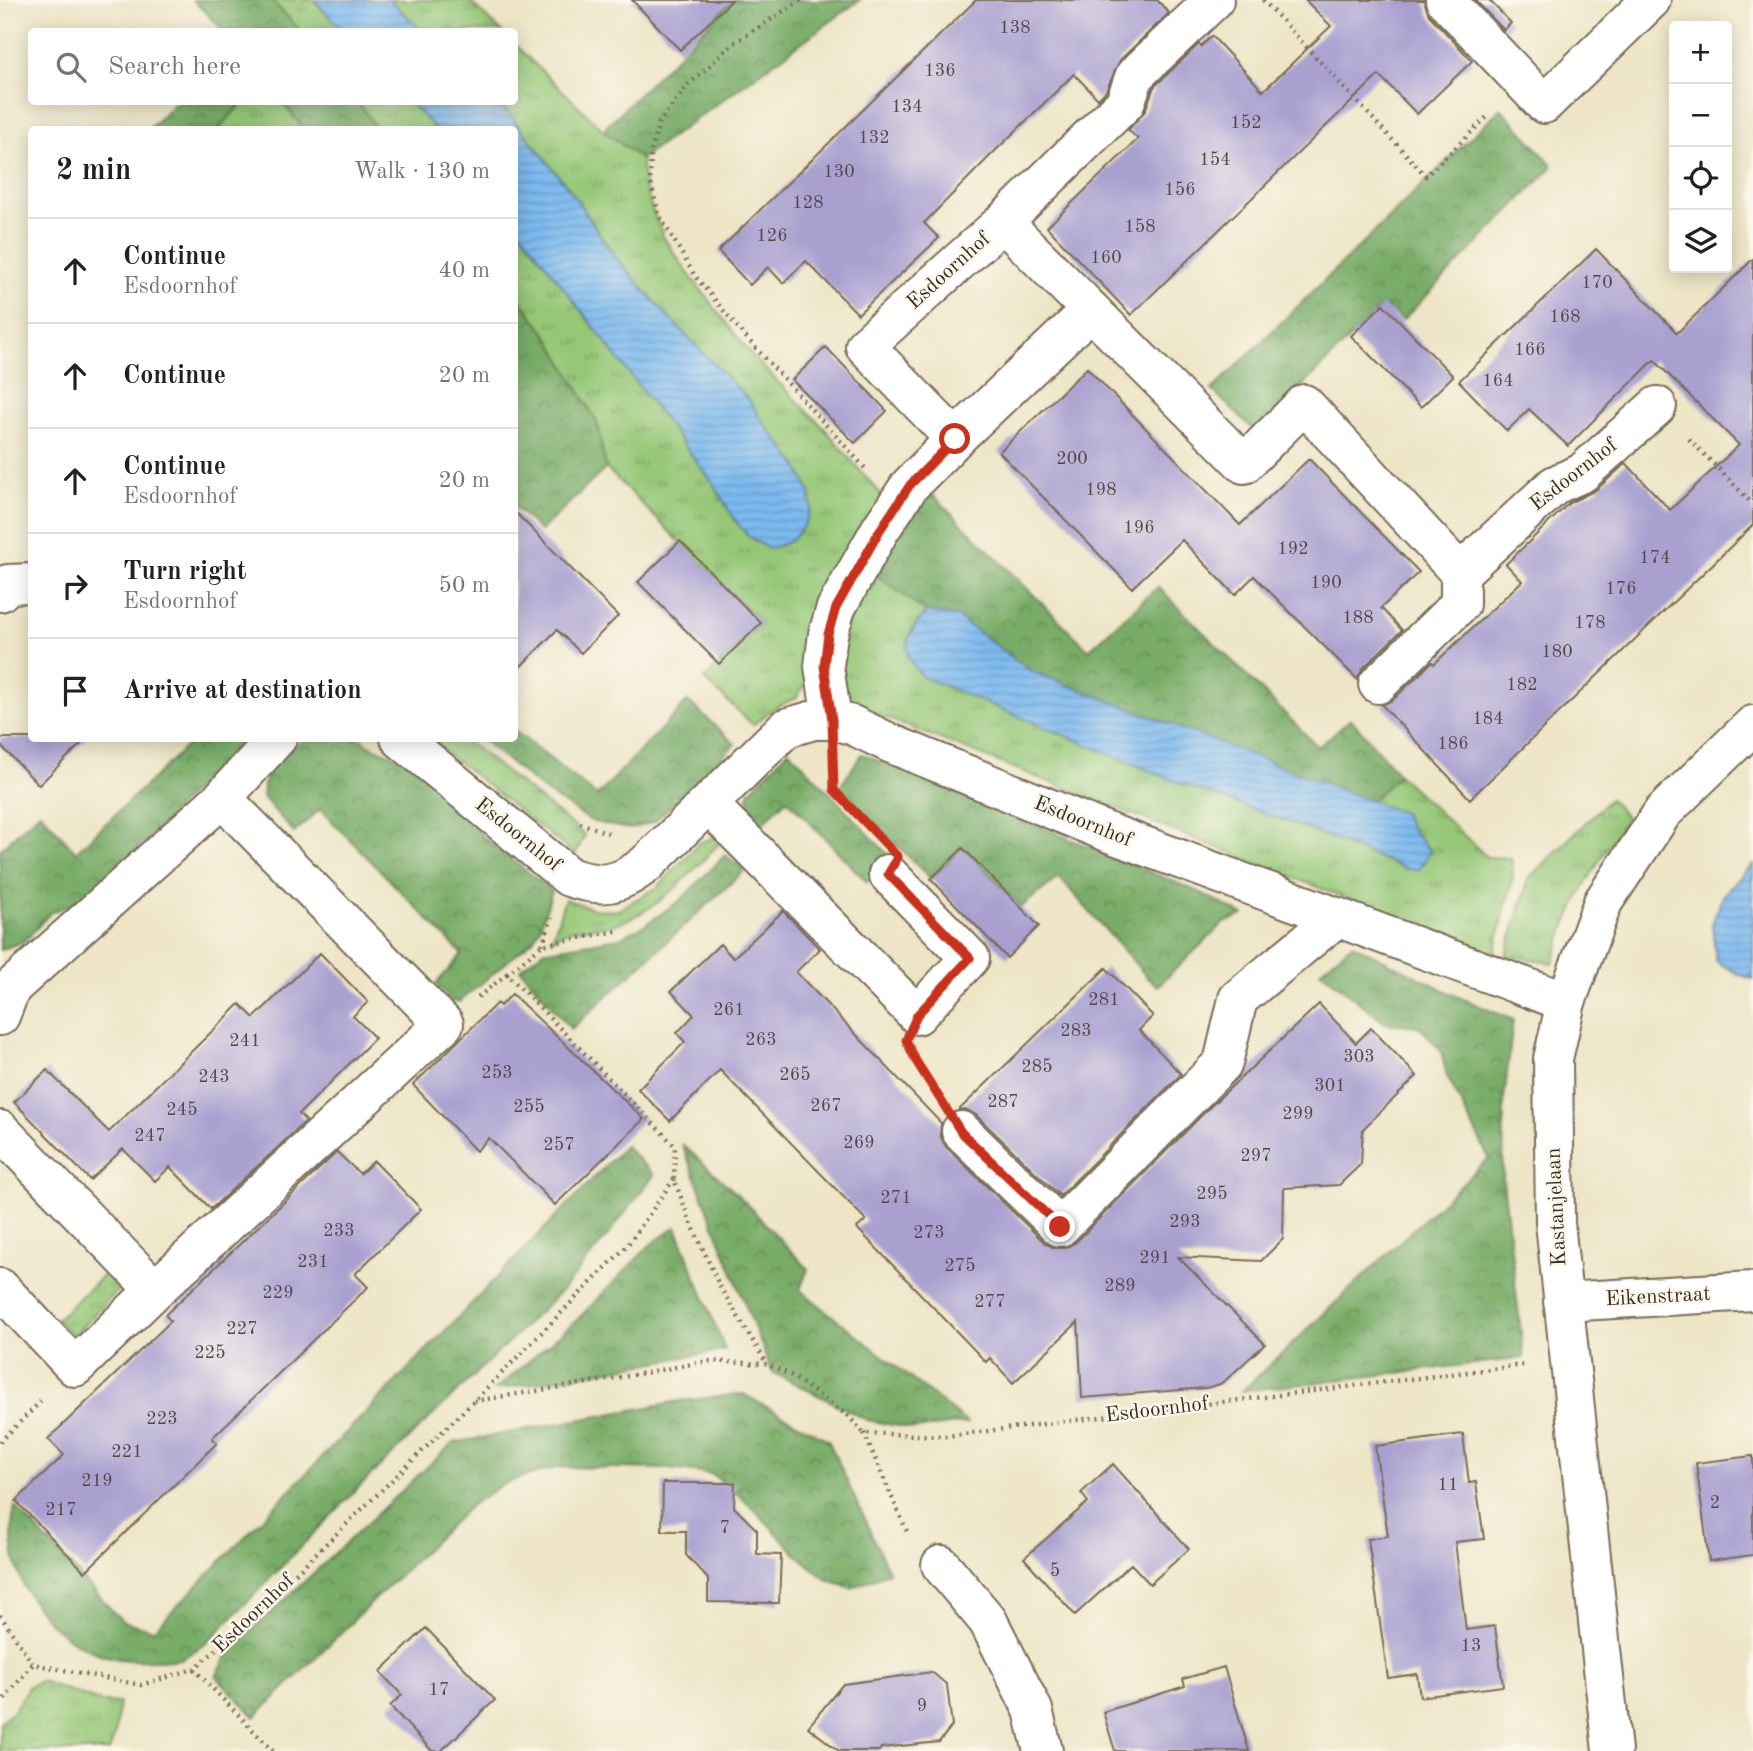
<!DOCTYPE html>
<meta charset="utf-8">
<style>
:root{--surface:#fff;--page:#f6f6f6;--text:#202124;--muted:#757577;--line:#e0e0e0}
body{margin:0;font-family:"Old Standard TT",serif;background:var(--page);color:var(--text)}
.controls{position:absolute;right:21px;top:21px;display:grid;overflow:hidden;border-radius:7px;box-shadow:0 4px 18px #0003}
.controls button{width:63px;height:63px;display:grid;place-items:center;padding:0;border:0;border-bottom:2px solid var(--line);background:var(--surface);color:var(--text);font:35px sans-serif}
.stop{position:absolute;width:21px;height:21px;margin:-16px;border:5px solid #c8321e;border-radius:50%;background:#fff}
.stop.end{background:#c8321e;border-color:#fff;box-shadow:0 2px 7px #0008}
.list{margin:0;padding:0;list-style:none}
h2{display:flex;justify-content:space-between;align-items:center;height:91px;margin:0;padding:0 28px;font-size:30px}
h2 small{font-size:23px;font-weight:400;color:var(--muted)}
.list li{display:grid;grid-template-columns:46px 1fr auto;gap:21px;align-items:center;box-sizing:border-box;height:105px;padding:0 28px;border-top:2px solid var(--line)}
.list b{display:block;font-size:26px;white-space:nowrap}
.list p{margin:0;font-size:23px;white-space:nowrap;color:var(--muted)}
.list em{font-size:23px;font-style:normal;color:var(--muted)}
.icon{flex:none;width:38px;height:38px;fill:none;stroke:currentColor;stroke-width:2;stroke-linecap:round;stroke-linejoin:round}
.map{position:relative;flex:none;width:1753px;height:1751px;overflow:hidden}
.search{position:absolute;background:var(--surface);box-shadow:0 4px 18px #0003;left:28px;top:28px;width:490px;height:77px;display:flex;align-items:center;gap:18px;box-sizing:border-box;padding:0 24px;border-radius:7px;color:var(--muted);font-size:26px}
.panel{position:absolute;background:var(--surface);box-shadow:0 4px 18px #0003;left:28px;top:126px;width:490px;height:616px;border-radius:7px}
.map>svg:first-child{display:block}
.grass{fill:url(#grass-tufts);stroke:#68784a;stroke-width:2}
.forest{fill:url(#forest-crowns);stroke:#5a6b43;stroke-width:2}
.water{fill:url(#water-rules);stroke:#5c7287;stroke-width:2}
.building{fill:#a9a0d0}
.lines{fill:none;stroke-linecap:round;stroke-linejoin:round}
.minor-casing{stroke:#796b59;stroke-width:42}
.path{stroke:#796b59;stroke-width:4.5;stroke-dasharray:2 5;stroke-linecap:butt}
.minor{stroke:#fff;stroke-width:38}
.route{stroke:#c8321e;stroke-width:9}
.labels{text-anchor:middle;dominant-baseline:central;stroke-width:5;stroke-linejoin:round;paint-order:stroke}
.number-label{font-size:18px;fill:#56484a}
.street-label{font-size:21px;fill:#3b2a1e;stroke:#fbf7ec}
</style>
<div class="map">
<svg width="1753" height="1751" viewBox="0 0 1753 1751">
<defs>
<pattern id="grass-tufts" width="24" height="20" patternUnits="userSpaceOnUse" patternTransform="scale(1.75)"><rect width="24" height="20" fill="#95c777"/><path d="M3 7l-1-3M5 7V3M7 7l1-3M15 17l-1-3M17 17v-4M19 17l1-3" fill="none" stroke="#7ba261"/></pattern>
<pattern id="forest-crowns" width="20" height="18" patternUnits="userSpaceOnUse" patternTransform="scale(1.75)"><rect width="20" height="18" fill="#78ac68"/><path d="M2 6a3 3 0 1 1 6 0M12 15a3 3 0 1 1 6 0" fill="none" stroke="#648c55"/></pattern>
<pattern id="water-rules" width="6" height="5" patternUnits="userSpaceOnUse" patternTransform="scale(1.75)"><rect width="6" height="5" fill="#7dbaf0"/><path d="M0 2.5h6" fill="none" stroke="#6897c2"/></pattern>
</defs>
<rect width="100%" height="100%" fill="#fbf7ec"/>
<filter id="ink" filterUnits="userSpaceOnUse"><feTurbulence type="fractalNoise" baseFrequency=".0143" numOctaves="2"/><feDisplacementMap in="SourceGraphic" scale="14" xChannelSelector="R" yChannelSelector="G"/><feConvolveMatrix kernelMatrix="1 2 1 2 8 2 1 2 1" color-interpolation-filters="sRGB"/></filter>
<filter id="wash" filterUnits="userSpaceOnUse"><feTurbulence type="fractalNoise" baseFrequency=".00686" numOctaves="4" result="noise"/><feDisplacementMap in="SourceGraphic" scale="28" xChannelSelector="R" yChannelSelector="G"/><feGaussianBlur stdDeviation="1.57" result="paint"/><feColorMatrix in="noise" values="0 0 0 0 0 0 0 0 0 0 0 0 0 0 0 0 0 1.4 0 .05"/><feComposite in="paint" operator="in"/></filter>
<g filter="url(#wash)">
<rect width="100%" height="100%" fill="#ede5c6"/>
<!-- grass -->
<path class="grass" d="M271 0H314L343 31H301Z
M390 0H468L501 31H422Z
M515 45 603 130 641 159 645 188 654 214 664 238 688 273 753 357 824 428 884 498 807 682 796 698 776 707 753 725 704 679 761 623 606 468 597 422 548 336 515 293V224L713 483 737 523 791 541 805 524 811 508 797 465 760 418 749 400 671 320 614 256 571 191 499 102H514Z
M243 102H282L304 129 218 130Z
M358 102H409L436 129H377Z
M871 571 926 612 912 629 923 677 1185 785 1308 829 1407 869 1430 851 1412 830 1403 813 1370 801 1399 775 1487 857 1511 858 1513 876 1494 956 853 705 843 693 840 678 848 618Z
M429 739H464L585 835 575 855Z
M1610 799 1627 818C1596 864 1567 910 1553 964L1545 961 1506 956 1529 878Z
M715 837 723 839C693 871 662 908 619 923 603 928 587 927 571 930 565 931 558 936 552 939L565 899 594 909 616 911 658 887 700 842Z
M112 1267 126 1282 73 1336 56 1320Z
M41 1681 101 1702 119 1703 115 1735 109 1751H0V1722L14 1710 29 1686Z"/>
<!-- forest -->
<path class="forest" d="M193 0H271L301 31H224Z
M733 0H860L641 159 603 130Z
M176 102H243L218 129H149Z
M282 102H358L377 129H304Z
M1501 108 1553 166 1403 320 1383 304 1257 433 1212 390Z
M514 293 548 336 597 422 606 468 540 531 515 507Z
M929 491 1089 650 1158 587 1318 747 1351 719 1399 775 1370 801 1031 671 956 616 926 612 871 571Z
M688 701 735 744 654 822 630 829 593 822 546 792 481 739 514 738 515 731 597 796Z
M194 739H243L92 897 51 912 25 941 0 950V850L40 812 76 852Z
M305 739H361L371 746 413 764 466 808 483 837 552 891 539 930 533 940 459 1002 452 1001 436 984 462 954 320 809 294 833 262 796C266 762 279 758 305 739Z
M789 750 892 859 867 882 787 799 759 827C752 815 746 807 749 792Z
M862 754 1199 892 1243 915 1224 923 1158 986 1147 977 1059 877 1021 907 963 848 931 879 839 788Z
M725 855 745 870 571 1029 520 969 543 951 619 938 640 928 681 900Z
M1352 944 1456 996 1513 1020 1504 1100 1503 1182 1524 1358 1242 1391 1489 1158 1447 1076 1441 1051 1419 1026 1385 1023 1320 971Z
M682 1144 738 1195 808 1269 800 1290 967 1423 914 1429 867 1420 772 1372Z
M625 1146 654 1175 609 1234 563 1289 363 1483 208 1642C199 1647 189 1656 180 1659 172 1661 161 1660 153 1660 136 1661 116 1660 100 1654 40 1634 0 1569 15 1506L122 1621 154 1630Z
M676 1227 725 1350 495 1390 577 1320 650 1245Z
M743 1394 828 1440 889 1572 852 1588 826 1579 795 1553 758 1513 731 1488 711 1474 670 1469 560 1467 529 1475 503 1484 471 1505 255 1717 216 1676 229 1652 453 1443 680 1401Z"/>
<!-- water -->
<path class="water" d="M314 0H390L422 31H343Z
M409 102H499L571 191 614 256 671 320 749 400 760 418 797 465 810 492 811 508 805 524 791 541 770 549C739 536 730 511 713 483L515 224 514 130 436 129Z
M926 612 956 616 1031 671 1403 813 1412 830 1430 851 1419 869H1407L1308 829 1185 785 923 677C898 651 905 637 926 612Z
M1753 864V979L1738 974 1716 961 1712 924 1724 894Z"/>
<g id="blocks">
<!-- building -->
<path class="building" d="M632 0H732L680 50Z
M976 0H1157L1169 13 1120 60 1106 91 1098 99 1074 74 992 154 924 223 939 238 858 314 806 261 783 283 768 267 750 285 718 251Z
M1305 0H1424L1429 15 1472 61 1417 114 1379 75 1131 315 1047 227 1138 139 1128 130 1145 111 1154 87 1199 44 1201 46 1212 36 1263 91 1331 26Z
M1475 0H1489L1511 23 1504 30Z
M1596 249 1677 333 1753 259V525L1470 799 1382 705 1393 700 1432 662 1434 664 1522 581 1506 564 1569 503 1596 490 1626 463 1670 510 1739 445 1654 360 1568 446 1529 409 1507 431 1459 381Z
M1383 304 1453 376 1421 407 1351 336Z
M826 347 887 411 855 443 792 380Z
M1087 368 1240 525 1309 459 1419 572 1381 608 1402 630 1363 668 1357 679 1254 576 1235 595 1182 540 1132 588 999 452Z
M514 511 618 616 581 653 557 630 514 673Z
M680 541 761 623 719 664 638 582Z
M0 738H87L39 785 0 745Z
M963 848 1039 926 1007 958 931 879Z
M783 911 820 949 796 972 941 1123 940 1136 946 1147 1045 1243 1054 1248H1065L1076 1242 1211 1106 1319 1004 1356 1043 1371 1028 1417 1076 1363 1129 1361 1164 1339 1185 1284 1188 1283 1239 1261 1261 1178 1257 1265 1344 1228 1378 1220 1384 1206 1388 1082 1398 1078 1322 1013 1383 990 1358 986 1362 857 1228 866 1220 720 1070 670 1121 638 1089 685 1042 677 1033 694 1015 671 991 720 944 733 958Z
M320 953 368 1002 353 1016 375 1038 299 1114 306 1121 211 1209 170 1167 155 1181 123 1149 90 1180 14 1102 47 1070 109 1132 240 1004 254 1018Z
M1106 968 1153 1016 1139 1030 1181 1074 1060 1196 976 1115 967 1110H959Z
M512 994 644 1119 555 1205 489 1138 476 1151 413 1085 497 1003 500 1006Z
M337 1152 360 1174 374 1161 421 1209 355 1274 368 1287 212 1438 217 1443 85 1572 16 1501 64 1455 48 1439 171 1321 165 1315Z
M1463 1434 1469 1483 1476 1482 1484 1539 1455 1542 1466 1630 1495 1626 1503 1686 1420 1697 1417 1674 1388 1678 1368 1539 1388 1536 1375 1446Z
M1753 1456V1555L1709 1561 1696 1463Z
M1113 1464 1189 1549 1150 1584 1131 1564 1075 1615 1024 1558 1088 1502 1081 1493Z
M663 1483H735L734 1507 757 1530V1554L781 1555 779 1603 708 1602V1579L686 1555V1531H662Z
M426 1628 495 1700 441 1751H432L390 1706 402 1695 380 1672Z
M1224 1667 1249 1751H1115L1103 1712 1185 1686 1183 1679Z
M932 1672 947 1685 952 1726 939 1742 881 1748 879 1751H839L808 1727 843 1684Z"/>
</g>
</g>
<g filter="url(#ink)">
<use href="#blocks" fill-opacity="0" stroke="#796b59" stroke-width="2"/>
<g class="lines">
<!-- minor casing -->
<g class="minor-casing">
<path id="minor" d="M1445 0 1544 104 1651 0
M1003 222 1244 464 1304 404 1460 573V604L1378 684
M955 439 865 346 1003 222 1125 103 1135 75 1214 0
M1460 573 1555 485 1582 473 1657 406
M0 592 8 584 32 583
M832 720 824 666 828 634 836 608 880 530 910 485 955 439 1091 310
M400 738 569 877C601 888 619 886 646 864L786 728 814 720H832L852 725 892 744 1112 834 1566 1002
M708 804 917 1015 970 958 888 874
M0 1016 11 988 222 798 277 738
M0 1130 155 1290
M961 1131 1060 1227 1223 1063 1238 999 1337 917
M0 1288 75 1367 155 1290 444 1024 222 798
M1563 1302 1753 1291
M941 1565 988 1621 1033 1710 1043 1751
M1612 1751 1555 1223 1553 1059 1566 1002 1603 902 1663 812 1753 725"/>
</g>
<!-- path -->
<path class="path" d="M801 0 734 43 686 87 659 123 651 151 650 180 659 215 695 276 744 335 865 468
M1263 0 1426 176 1490 114
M1689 439 1753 504
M833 767 834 790 875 832
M580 823 608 833
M542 945 552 918
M507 974 542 945 617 931
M478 997 507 974 675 1146 674 1179 688 1216 720 1287 767 1364
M916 1060 938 1094
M474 1401 623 1377 708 1361 767 1364 792 1376 847 1415 864 1433 947 1436 1524 1365
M864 1433 908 1534
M0 1442 42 1400
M0 1615 33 1664 141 1685 194 1669 216 1650 474 1401 627 1246 674 1179
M194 1669 273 1751
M0 1704 33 1664"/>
<!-- minor -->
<use href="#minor" class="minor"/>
</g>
</g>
<g class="lines" filter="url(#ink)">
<!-- route -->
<path class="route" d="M955 439 910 485 880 530 836 608 828 634 824 666 832 720 834 790 898 857 888 874 970 958 917 1015 906 1040 916 1061 961 1132 1060 1227"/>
</g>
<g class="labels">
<!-- number labels -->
<g class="number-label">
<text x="1015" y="28">138</text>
<text x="940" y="71">136</text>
<text x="907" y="107">134</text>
<text x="1246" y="123">152</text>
<text x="874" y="138">132</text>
<text x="1215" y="160">154</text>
<text x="839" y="172">130</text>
<text x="1180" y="190">156</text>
<text x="808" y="203">128</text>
<text x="1140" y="227">158</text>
<text x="772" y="236">126</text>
<text x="1106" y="258">160</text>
<text x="1597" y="283">170</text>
<text x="1565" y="317">168</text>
<text x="1530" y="350">166</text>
<text x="1498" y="381">164</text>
<text x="1072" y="459">200</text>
<text x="1101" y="490">198</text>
<text x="1139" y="528">196</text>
<text x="1293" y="549">192</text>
<text x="1655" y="558">174</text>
<text x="1326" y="583">190</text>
<text x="1621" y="589">176</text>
<text x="1358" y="618">188</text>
<text x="1590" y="623">178</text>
<text x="1557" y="652">180</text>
<text x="1522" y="685">182</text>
<text x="1488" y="719">184</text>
<text x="1453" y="744">186</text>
<text x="1104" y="1000">281</text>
<text x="729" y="1010">261</text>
<text x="1076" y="1031">283</text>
<text x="761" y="1040">263</text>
<text x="245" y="1041">241</text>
<text x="1359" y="1057">303</text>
<text x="1037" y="1067">285</text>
<text x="497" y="1073">253</text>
<text x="795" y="1075">265</text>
<text x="214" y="1077">243</text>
<text x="1330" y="1086">301</text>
<text x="1003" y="1102">287</text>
<text x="826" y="1106">267</text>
<text x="529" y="1107">255</text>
<text x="182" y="1110">245</text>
<text x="1298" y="1114">299</text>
<text x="150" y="1136">247</text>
<text x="859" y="1143">269</text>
<text x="559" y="1145">257</text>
<text x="1256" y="1156">297</text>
<text x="1212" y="1194">295</text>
<text x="896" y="1198">271</text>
<text x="1185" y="1222">293</text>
<text x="339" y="1231">233</text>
<text x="929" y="1233">273</text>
<text x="1155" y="1258">291</text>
<text x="313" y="1262">231</text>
<text x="960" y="1266">275</text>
<text x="1120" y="1286">289</text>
<text x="278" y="1293">229</text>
<text x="990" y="1302">277</text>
<text x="242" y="1329">227</text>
<text x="210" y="1353">225</text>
<text x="162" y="1419">223</text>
<text x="127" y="1452">221</text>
<text x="97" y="1481">219</text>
<text x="1448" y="1485">11</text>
<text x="1715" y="1503">2</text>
<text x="61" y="1510">217</text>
<text x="725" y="1528">7</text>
<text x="1055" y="1571">5</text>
<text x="1471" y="1646">13</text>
<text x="439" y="1690">17</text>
<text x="922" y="1706">9</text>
</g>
<!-- street labels -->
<g class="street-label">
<text transform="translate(949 271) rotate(-42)">Esdoornhof</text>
<text transform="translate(1574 475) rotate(-38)">Esdoornhof</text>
<text transform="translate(1083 822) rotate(22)">Esdoornhof</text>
<text transform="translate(518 835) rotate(39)">Esdoornhof</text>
<text transform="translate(1557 1207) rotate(-93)">Kastanjelaan</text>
<text transform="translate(1658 1297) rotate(-3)">Eikenstraat</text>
<text transform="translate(1157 1410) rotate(-7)">Esdoornhof</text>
<text transform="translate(254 1614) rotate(-44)">Esdoornhof</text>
</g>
</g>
</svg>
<div class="controls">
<button>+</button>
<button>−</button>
<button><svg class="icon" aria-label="locate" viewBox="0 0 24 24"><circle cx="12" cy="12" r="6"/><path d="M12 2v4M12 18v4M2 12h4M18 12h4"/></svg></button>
<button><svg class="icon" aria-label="layers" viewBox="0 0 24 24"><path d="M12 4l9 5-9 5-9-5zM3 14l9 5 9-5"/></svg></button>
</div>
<div class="stop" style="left:955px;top:439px"></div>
<div class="stop end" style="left:1060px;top:1227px"></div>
<div class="search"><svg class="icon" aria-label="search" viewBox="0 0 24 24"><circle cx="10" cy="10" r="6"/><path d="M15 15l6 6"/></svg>Search here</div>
<section class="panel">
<h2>2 min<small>Walk · 130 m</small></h2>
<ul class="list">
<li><svg class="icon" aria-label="ahead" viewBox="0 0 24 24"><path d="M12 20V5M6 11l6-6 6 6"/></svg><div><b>Continue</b><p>Esdoornhof</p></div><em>40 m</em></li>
<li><svg class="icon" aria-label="ahead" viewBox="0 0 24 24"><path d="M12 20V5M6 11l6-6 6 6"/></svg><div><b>Continue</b></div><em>20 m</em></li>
<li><svg class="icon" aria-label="ahead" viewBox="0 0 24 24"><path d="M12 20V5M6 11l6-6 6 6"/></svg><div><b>Continue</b><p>Esdoornhof</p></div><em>20 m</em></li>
<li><svg class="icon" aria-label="right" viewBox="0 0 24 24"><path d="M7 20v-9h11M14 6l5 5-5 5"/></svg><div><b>Turn right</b><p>Esdoornhof</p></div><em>50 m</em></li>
<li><svg class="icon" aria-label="arrive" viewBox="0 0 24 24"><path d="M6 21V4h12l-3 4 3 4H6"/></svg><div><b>Arrive at destination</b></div></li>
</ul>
</section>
</div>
